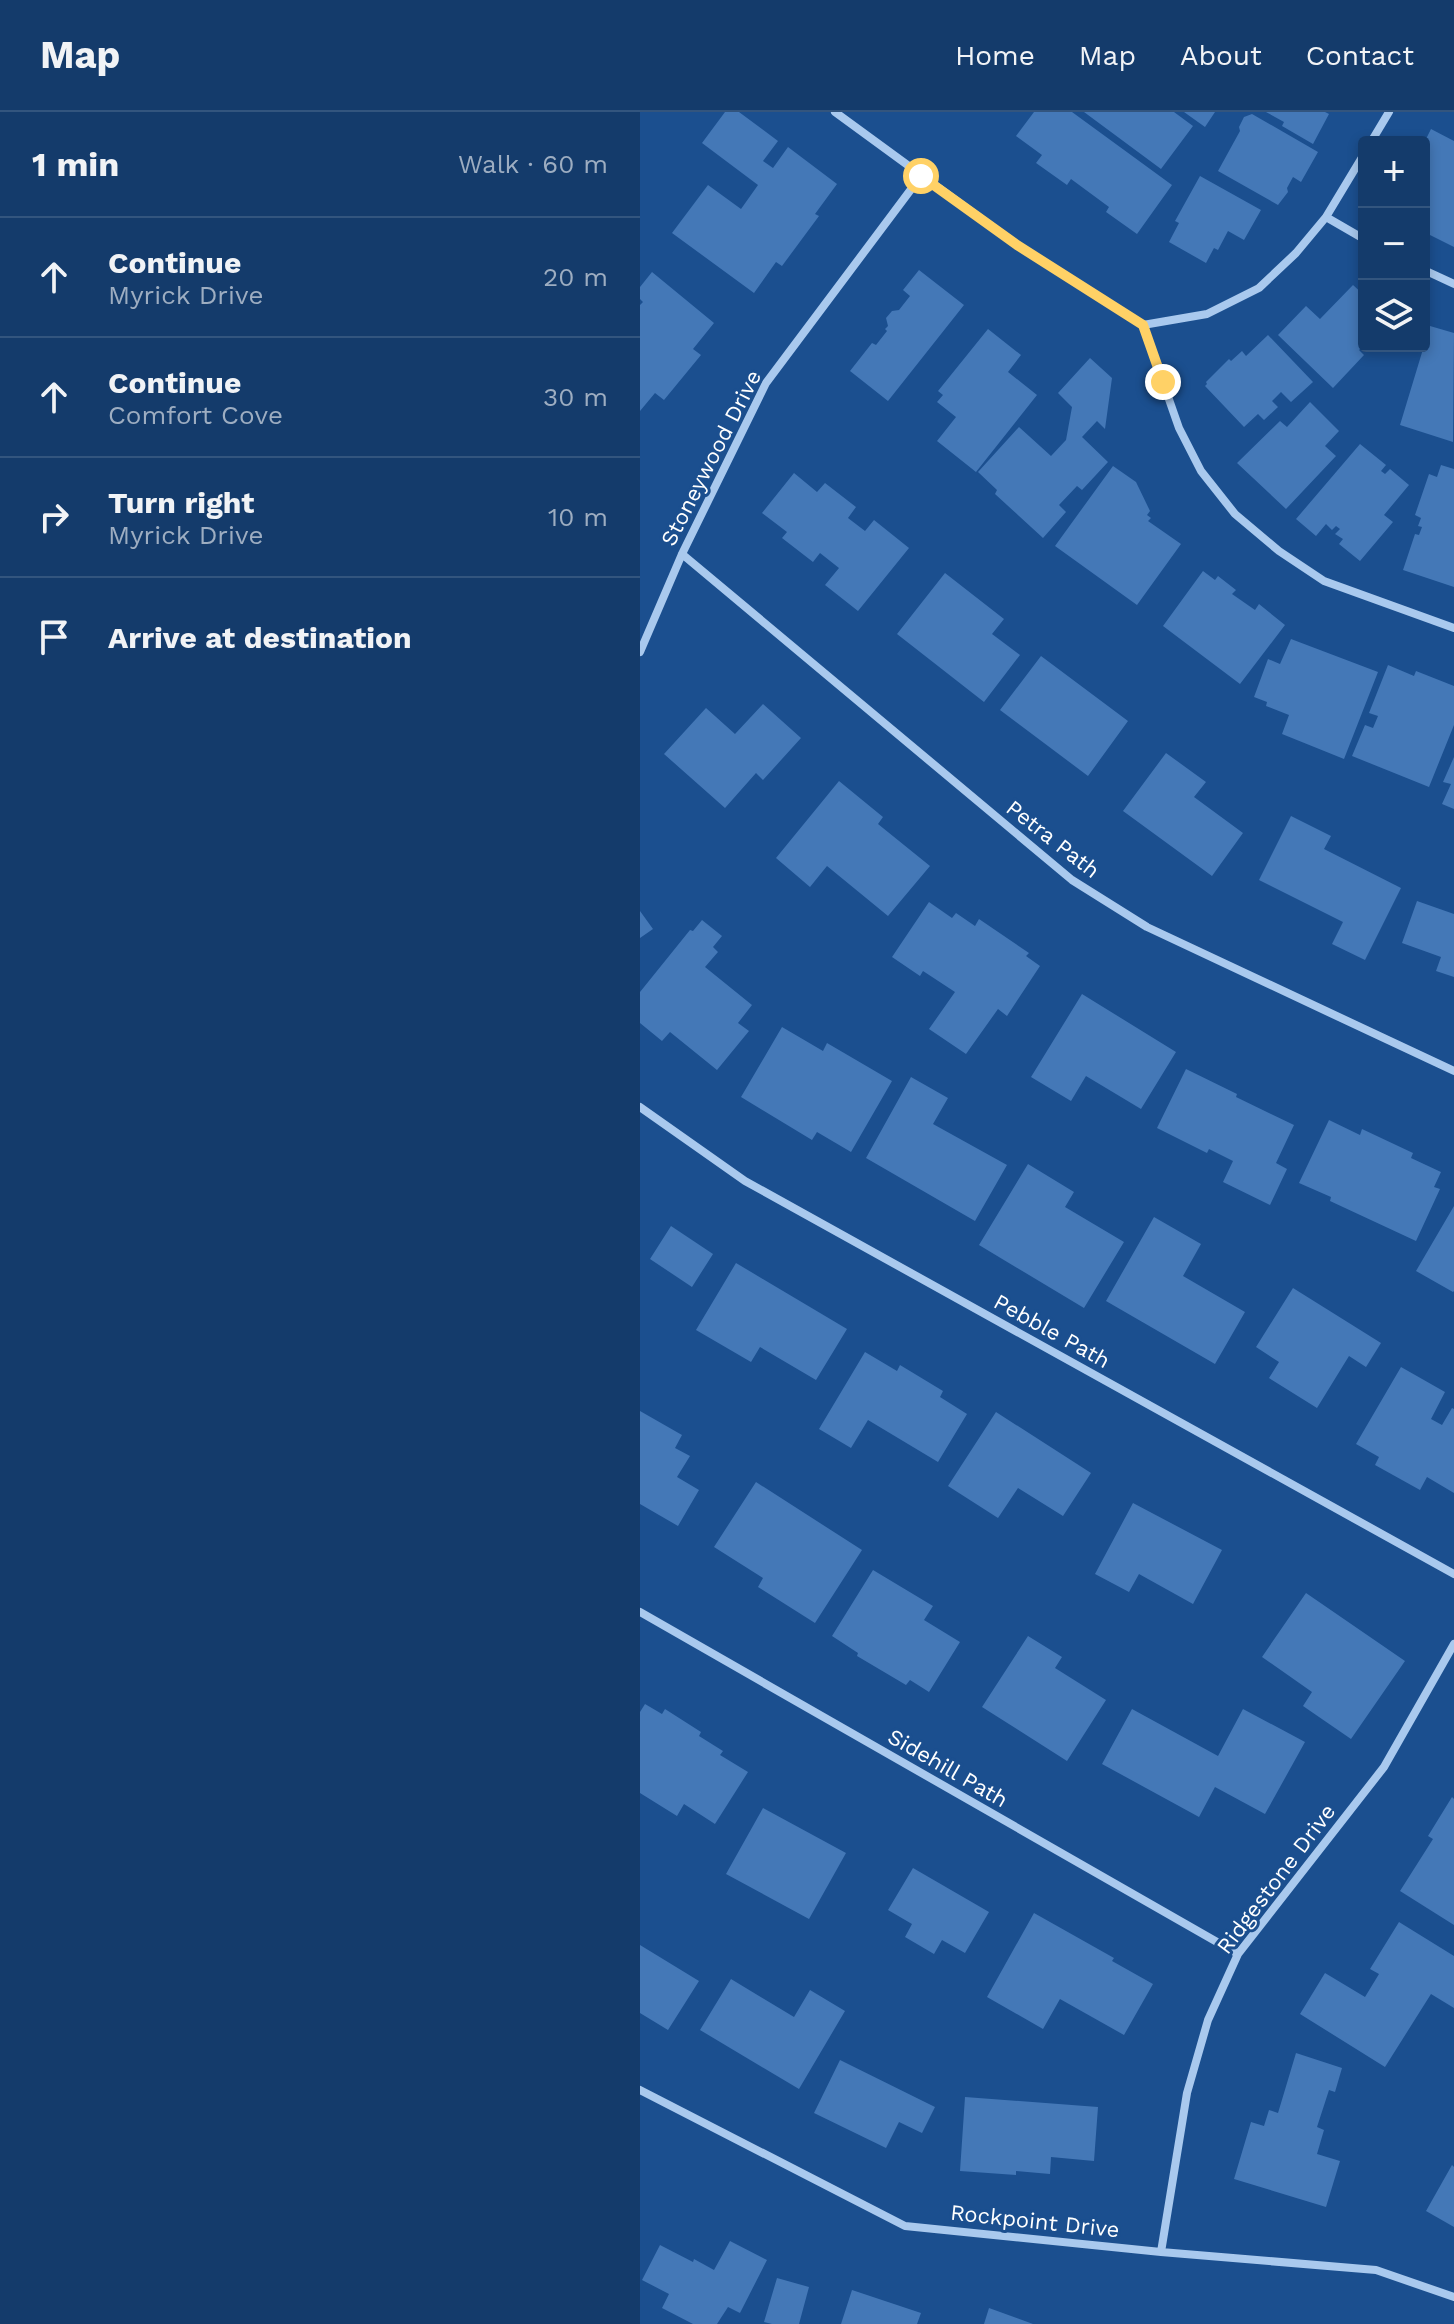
<!DOCTYPE html>
<meta charset="utf-8">
<style>
:root{--surface:#143b6b;--page:#214673;--text:#f1f3f6;--muted:#9dadc1;--line:#33557e}
body{margin:0;font-family:"Work Sans",sans-serif;background:var(--page);color:var(--text)}
.controls{position:absolute;right:24px;top:24px;display:grid;overflow:hidden;border-radius:8px;box-shadow:0 4px 12px #0003}
.controls button{width:72px;height:72px;display:grid;place-items:center;padding:0;border:0;border-bottom:2px solid var(--line);background:var(--surface);color:var(--text);font:40px sans-serif}
.stop{position:absolute;width:24px;height:24px;margin:-18px;border:6px solid #ffd166;border-radius:50%;background:#fff}
.stop.end{background:#ffd166;border-color:#fff;box-shadow:0 2px 8px #0008}
.list{margin:0;padding:0;list-style:none}
h2{display:flex;justify-content:space-between;align-items:center;height:104px;margin:0;padding:0 32px;font-size:34px}
h2 small{font-size:26px;font-weight:400;color:var(--muted)}
.list li{display:grid;grid-template-columns:52px 1fr auto;gap:24px;align-items:center;box-sizing:border-box;height:120px;padding:0 32px;border-top:2px solid var(--line)}
.list b{display:block;font-size:30px;white-space:nowrap}
.list p{margin:0;font-size:26px;white-space:nowrap;color:var(--muted)}
.list em{font-size:26px;font-style:normal;color:var(--muted)}
.icon{flex:none;width:44px;height:44px;fill:none;stroke:currentColor;stroke-width:2;stroke-linecap:round;stroke-linejoin:round}
.map{position:relative;flex:none;width:814px;height:2212px;overflow:hidden}
header{display:flex;align-items:center;gap:48px;box-sizing:border-box;height:112px;padding:0 40px;background:var(--surface);border-bottom:2px solid var(--line)}
header strong{font-size:38px}
nav{display:flex;gap:44px;margin-inline-start:auto;font-size:28px}
main{display:flex}
aside{flex:1;background:var(--surface)}
.map>svg:first-child{display:block}
.building{fill:#4478b7}
.lines{fill:none;stroke-linecap:round;stroke-linejoin:round}
.street{stroke:#a9c9ee;stroke-width:8}
.route{stroke:#ffd166;stroke-width:10}
.labels{text-anchor:middle;dominant-baseline:central;stroke-width:6;stroke-linejoin:round;paint-order:stroke}
.street-label{font-size:22px;fill:#fff;stroke:#1b4f8f}
</style>
<header>
<strong>Map</strong>
<nav><a>Home</a><a>Map</a><a>About</a><a>Contact</a></nav>
</header>
<main>
<aside>
<h2>1 min<small>Walk · 60 m</small></h2>
<ul class="list">
<li><svg class="icon" aria-label="ahead" viewBox="0 0 24 24"><path d="M12 20V5M6 11l6-6 6 6"/></svg><div><b>Continue</b><p>Myrick Drive</p></div><em>20 m</em></li>
<li><svg class="icon" aria-label="ahead" viewBox="0 0 24 24"><path d="M12 20V5M6 11l6-6 6 6"/></svg><div><b>Continue</b><p>Comfort Cove</p></div><em>30 m</em></li>
<li><svg class="icon" aria-label="right" viewBox="0 0 24 24"><path d="M7 20v-9h11M14 6l5 5-5 5"/></svg><div><b>Turn right</b><p>Myrick Drive</p></div><em>10 m</em></li>
<li><svg class="icon" aria-label="arrive" viewBox="0 0 24 24"><path d="M6 21V4h12l-3 4 3 4H6"/></svg><div><b>Arrive at destination</b></div></li>
</ul>
</aside>
<div class="map">
<svg width="814" height="2212" viewBox="0 0 814 2212">
<rect width="100%" height="100%" fill="#1b4f8f"/>
<!-- building -->
<path class="building" d="M85 0H99L138 29 123 49 133 56 148 35 197 72 175 102 179 104 142 154 136 150 114 181 32 121 68 73 101 97 118 73 62 31Z
M394 0H432L532 73 497 122 466 100 469 95 431 67 427 73 396 51 402 43 376 24Z
M444 0H534L553 14 521 57Z
M544 0H575L565 15Z
M626 0H685L689 2 673 32 642 14 644 10Z
M612 2 678 40 661 70 653 65 647 76 648 80 638 93 578 59 600 19 599 15 604 5Z
M791 17 814 29V135L784 120V58L787 53 784 51V31Z
M560 64 621 98 604 128 588 119 578 138 574 136 566 151 529 130 539 111 535 109Z
M279 158 324 193 248 289 210 259 232 231 236 233 247 219 245 217 248 214 246 206 252 199 259 198 270 184 263 178Z
M12 160 74 211 53 237 61 243 24 288 15 281 0 299V193L3 190 0 187V175Z
M713 173 724 183V233L719 238 724 243 693 276 638 223 666 194 680 207Z
M790 214 814 221 813 330 760 313Z
M348 217 381 243 368 260 397 283 336 360 297 329 316 305 297 290 303 283 298 279Z
M628 223 673 270 651 290 641 280 632 289 638 295 624 308 618 302 604 315 565 274 567 272 566 270 589 247 591 249 602 239 606 244Z
M450 246 472 266 465 317 457 309 442 325 468 350 442 378 437 374 419 393 426 400 403 426 355 382 357 378 338 360 379 315 411 344 426 328 432 295 418 281Z
M670 290 699 319 685 334 696 344 646 397 597 351 640 309 647 315Z
M720 332 746 353 741 359 745 362 750 357 769 373 744 403 753 410 720 449 699 432 703 427 695 422 700 417 696 414 692 418 686 412 676 424 656 407Z
M801 353 814 357V475L763 458 775 422 779 423 782 415 778 414 781 406 775 403 789 362 797 365Z
M473 354 496 370 510 399 507 403 511 406 508 409 541 432 497 493 415 434Z
M154 361 177 380 185 371 216 395 208 406 225 419 234 408 269 436 218 499 185 473 199 456 180 441 173 450 142 426 147 420 122 401Z
M563 459 575 468 578 464 596 478 592 482 615 498 619 492 645 513 600 572 523 514Z
M305 461 364 507 352 522 380 543 344 590 257 522Z
M651 527 738 560 704 647 642 622 649 603 626 594 627 590 614 585 628 547 640 552Z
M401 544 488 609 448 664 360 598Z
M748 553 774 564 776 559 814 574V613L789 675 712 644 725 613 733 616 738 604 729 601Z
M123 592 161 626 123 668 116 661 85 696 24 642 66 596 95 622Z
M526 641 566 670 554 685 603 721 572 764 483 699Z
M814 645V697L802 692 811 672 803 670Z
M199 669 243 705 238 712 290 754 248 804 187 754 170 775 136 746Z
M651 704 691 724 684 737 761 776 725 848 692 832 703 810 619 768Z
M777 789 814 802V865L796 859 801 845 762 831Z
M289 790 312 806 316 801 335 814 339 807 389 841 386 844 400 854 367 904 358 897 326 942 289 917 315 880 283 859 280 864 252 845Z
M0 799 13 817 0 826Z
M62 808 82 824 73 835 78 840 65 855 112 893 98 911 109 919 77 958 30 920 22 929 0 911V880L50 818 53 819Z
M442 882 536 940 501 997 446 964 431 989 391 965Z
M142 915 183 939 187 931 252 969 211 1040 177 1020 172 1028 101 985Z
M546 957 597 982 596 985 654 1013 636 1051 647 1057 630 1093 583 1070 593 1049 569 1037 567 1041 517 1016Z
M271 965 308 986 293 1012 367 1053 335 1109 226 1046Z
M689 1008 720 1023 722 1017 773 1041 771 1046 801 1060 794 1075 800 1077 776 1129 690 1089 691 1085 659 1071Z
M388 1052 434 1080 425 1095 484 1130 444 1196 339 1133Z
M814 1094V1179L813 1180 776 1159Z
M514 1105 561 1132 543 1164 605 1200 575 1252 466 1189Z
M31 1114 73 1142 52 1175 10 1147Z
M96 1151 207 1217 176 1268 120 1235 111 1250 56 1218Z
M653 1176 741 1231 726 1255 709 1244 677 1296 629 1266 639 1250 616 1235Z
M225 1240 257 1259 260 1253 303 1279 300 1285 327 1302 298 1350 228 1308 211 1336 179 1317Z
M761 1255 805 1280 791 1307 802 1313 812 1296 814 1297V1381L787 1365 780 1378 735 1353 739 1345 716 1332Z
M0 1299 42 1323 35 1336 50 1344 37 1365 59 1378 38 1414 0 1392Z
M356 1300 451 1361 423 1404 378 1376 358 1406 308 1374Z
M116 1370 222 1438 175 1511 118 1475 123 1466 74 1435Z
M493 1391 582 1438 553 1492 499 1462 489 1480 455 1462Z
M233 1458 293 1494 284 1508 320 1530 289 1580 270 1568 266 1573 217 1544 218 1541 192 1524Z
M666 1481 765 1549 711 1627 663 1594 672 1580 622 1545Z
M388 1524 422 1545 415 1556 466 1588 427 1649 342 1595Z
M5 1592 22 1602 25 1597 61 1620 59 1624 83 1639 80 1643 108 1660 75 1712 44 1692 37 1704 0 1681V1600Z
M492 1597 578 1644 603 1597 665 1630 625 1702 575 1675 559 1705 462 1652Z
M812 1685 814 1687V1813L760 1779 793 1727 788 1724Z
M123 1696 206 1741 169 1807 86 1762Z
M273 1756 349 1800 325 1841 302 1828 294 1842 265 1825 272 1812 248 1798Z
M394 1801 474 1846 472 1849 513 1872 484 1923 420 1887 403 1917 347 1885Z
M759 1810 814 1844V1896L791 1882 745 1955 660 1902 685 1861 725 1885 739 1862 730 1857Z
M0 1833 59 1869 28 1918 0 1901Z
M91 1867 154 1905 170 1878 205 1899 159 1977 60 1918Z
M656 1941 702 1956 695 1980 689 1978 677 2015 684 2018 677 2042 700 2049 686 2095 594 2067 611 2010 624 2014 629 1998 638 2001Z
M200 1948 295 1995 282 2021 259 2010 246 2036 174 2001Z
M325 1985 458 1995 454 2049 411 2045 410 2062 376 2059V2063L320 2059Z
M812 2053 814 2055V2115L786 2099Z
M90 2129 127 2148 100 2201 88 2195 77 2212H53L22 2196 29 2182 2 2168 20 2133 53 2150 54 2147 74 2158Z
M137 2166 169 2175 159 2212H132L124 2210Z
M212 2178 281 2201 277 2212H201Z
M349 2196 393 2212H344Z"/>
<g class="lines">
<!-- street -->
<path class="street" d="M195 0 377 133 503 213 567 202 619 176 656 141 686 105 724 42
M731 30 749 0
M686 105 724 127
M784 158 814 172
M503 213 539 316 561 359 595 402 639 439 684 469 814 516
M42 442 432 768 507 815 814 959
M0 540 42 442 126 271 281 64
M0 995 105 1069 814 1462
M0 1500 598 1842
M0 1978 265 2114 521 2140 736 2158 814 2185
M521 2140 547 1981 568 1908 598 1842 744 1655 814 1532"/>
</g>
<g class="lines">
<!-- route -->
<path class="route" d="M281 64 377 133 503 213 523 270"/>
</g>
<g class="labels">
<!-- street labels -->
<g class="street-label">
<text transform="translate(71 346) rotate(-63)">Stoneywood Drive</text>
<text transform="translate(413 727) rotate(38)">Petra Path</text>
<text transform="translate(412 1219) rotate(29)">Pebble Path</text>
<text transform="translate(308 1656) rotate(30)">Sidehill Path</text>
<text transform="translate(636 1767) rotate(-53)">Ridgestone Drive</text>
<text transform="translate(395 2109) rotate(6)">Rockpoint Drive</text>
</g>
</g>
</svg>
<div class="controls">
<button>+</button>
<button>−</button>
<button><svg class="icon" aria-label="layers" viewBox="0 0 24 24"><path d="M12 4l9 5-9 5-9-5zM3 14l9 5 9-5"/></svg></button>
</div>
<div class="stop" style="left:281px;top:64px"></div>
<div class="stop end" style="left:523px;top:270px"></div>
</div>
</main>
